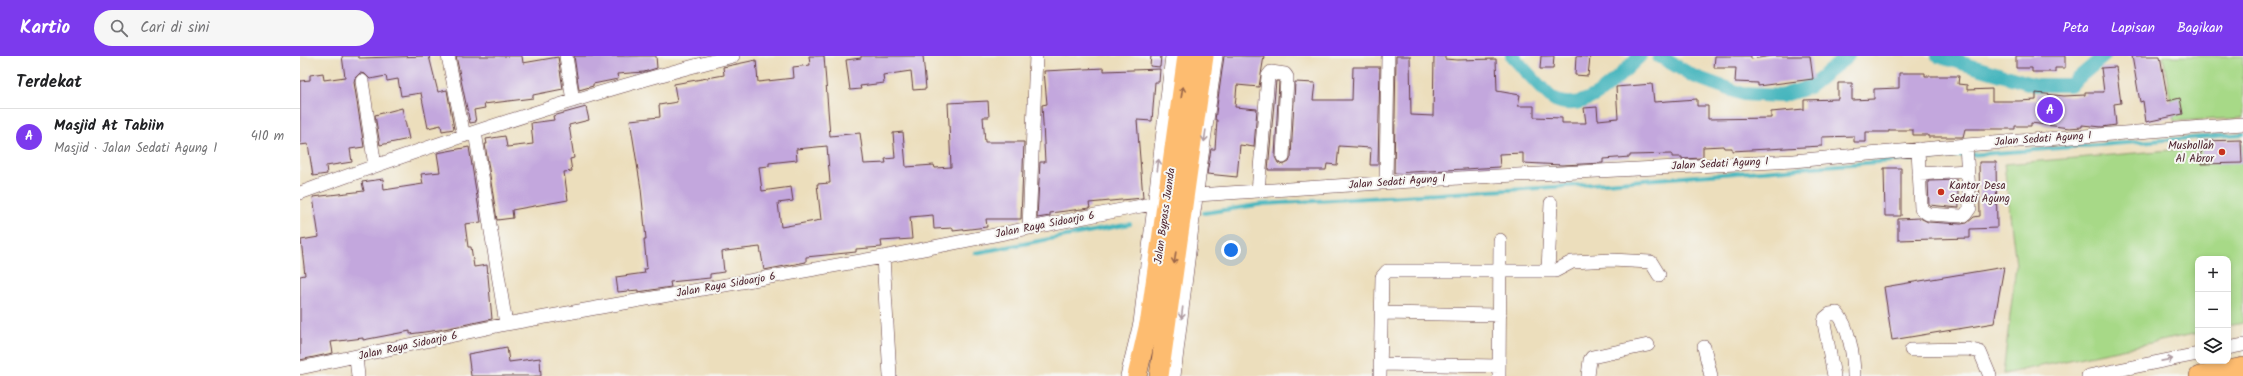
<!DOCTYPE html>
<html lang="id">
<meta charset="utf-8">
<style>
:root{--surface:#fff;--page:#f6f6f6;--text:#202124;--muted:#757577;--line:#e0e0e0;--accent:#7c3aed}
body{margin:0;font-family:Kalam,sans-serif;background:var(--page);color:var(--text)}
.controls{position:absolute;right:12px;bottom:12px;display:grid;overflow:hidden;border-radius:8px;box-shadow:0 2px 6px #0003}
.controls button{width:36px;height:36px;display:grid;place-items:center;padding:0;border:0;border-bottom:1px solid var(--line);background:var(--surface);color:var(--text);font:20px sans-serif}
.you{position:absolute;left:931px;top:194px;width:14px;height:14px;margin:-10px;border:3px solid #fff;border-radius:50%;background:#1a73e8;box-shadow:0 0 0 6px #1a73e833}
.badge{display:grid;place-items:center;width:26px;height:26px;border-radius:50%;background:var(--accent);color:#fff;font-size:13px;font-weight:700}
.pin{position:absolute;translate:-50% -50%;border:2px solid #fff;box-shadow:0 1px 4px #0006}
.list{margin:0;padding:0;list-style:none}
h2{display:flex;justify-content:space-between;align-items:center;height:52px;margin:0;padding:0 16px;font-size:17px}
h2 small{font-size:13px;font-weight:400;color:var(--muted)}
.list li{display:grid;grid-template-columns:26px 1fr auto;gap:12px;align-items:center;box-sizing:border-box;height:56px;padding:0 16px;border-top:1px solid var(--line)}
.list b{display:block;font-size:15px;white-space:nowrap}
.list p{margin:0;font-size:13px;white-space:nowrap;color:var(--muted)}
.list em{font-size:13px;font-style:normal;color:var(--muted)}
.icon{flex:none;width:22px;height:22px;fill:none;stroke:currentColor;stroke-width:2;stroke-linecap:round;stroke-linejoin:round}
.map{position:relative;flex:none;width:1943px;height:320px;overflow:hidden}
header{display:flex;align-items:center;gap:24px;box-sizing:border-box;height:56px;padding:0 20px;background:var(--accent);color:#fff}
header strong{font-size:19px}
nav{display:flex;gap:22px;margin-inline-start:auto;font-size:14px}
.search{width:280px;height:36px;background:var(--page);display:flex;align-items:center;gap:10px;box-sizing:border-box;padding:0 14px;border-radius:22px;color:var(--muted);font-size:15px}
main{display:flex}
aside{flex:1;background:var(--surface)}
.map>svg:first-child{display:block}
.green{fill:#a7d987;stroke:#787c59}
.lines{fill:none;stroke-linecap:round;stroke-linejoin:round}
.stream{stroke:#46b6be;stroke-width:4}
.canal{stroke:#46b6be;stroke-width:14}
.building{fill:#c3a7dd;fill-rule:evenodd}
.minor-casing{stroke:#623c41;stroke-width:14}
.highway-casing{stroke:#623c41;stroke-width:20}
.minor{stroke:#fff;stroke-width:13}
.highway{stroke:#fdbc70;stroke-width:19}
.oneway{stroke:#9b664a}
.oneway2{stroke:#ae9aa0}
.poi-dot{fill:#c8321e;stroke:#f6f6f2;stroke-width:1.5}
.labels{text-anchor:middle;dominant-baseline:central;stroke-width:4;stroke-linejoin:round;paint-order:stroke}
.street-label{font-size:11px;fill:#4a1f2b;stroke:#f6f6f2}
.poi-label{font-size:11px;fill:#4a1f2b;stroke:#f6f6f2;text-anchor:end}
</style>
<header>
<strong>Kartio</strong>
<div class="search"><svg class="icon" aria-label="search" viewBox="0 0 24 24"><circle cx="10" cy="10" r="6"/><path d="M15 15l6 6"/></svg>Cari di sini</div>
<nav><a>Peta</a><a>Lapisan</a><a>Bagikan</a></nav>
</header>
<main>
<aside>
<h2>Terdekat<small></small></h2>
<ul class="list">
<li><span class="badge">A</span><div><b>Masjid At Tabiin</b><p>Masjid · Jalan Sedati Agung I</p></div><em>410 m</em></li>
</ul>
</aside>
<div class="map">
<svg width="1943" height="320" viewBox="0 0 1943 320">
<rect width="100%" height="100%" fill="#f6f6f2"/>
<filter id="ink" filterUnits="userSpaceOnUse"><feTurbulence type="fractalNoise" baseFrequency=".025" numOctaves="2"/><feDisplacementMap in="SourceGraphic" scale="8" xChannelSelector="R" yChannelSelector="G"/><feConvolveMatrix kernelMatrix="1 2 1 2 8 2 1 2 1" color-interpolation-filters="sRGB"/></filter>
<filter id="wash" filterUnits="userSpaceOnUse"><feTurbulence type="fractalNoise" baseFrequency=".012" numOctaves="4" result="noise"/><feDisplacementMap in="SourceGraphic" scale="16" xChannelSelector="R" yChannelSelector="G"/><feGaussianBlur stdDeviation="0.9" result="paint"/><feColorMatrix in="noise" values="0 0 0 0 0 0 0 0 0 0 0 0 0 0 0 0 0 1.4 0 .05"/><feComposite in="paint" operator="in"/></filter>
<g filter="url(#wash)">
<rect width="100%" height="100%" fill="#ecdebc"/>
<!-- green -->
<path class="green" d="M1863 0H1943V62L1874 65Z
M1943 88V267L1928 270V203H1898V277L1703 318 1716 209 1704 108Z"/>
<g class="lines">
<!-- stream -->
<path class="stream" d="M904 157 964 148 1240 132 1943 78
M675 197 830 168"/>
<!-- canal -->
<path class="canal" d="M1212 0C1219 7 1249 42 1255 44 1288 59 1319 19 1340 0
M1359 0 1393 20 1443 38 1481 40 1509 31 1548 0
M1638 0 1735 29H1770L1804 0"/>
</g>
<g id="blocks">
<!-- building -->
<path class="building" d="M42 0H58L59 2 129 0 138 36 147 34 154 73 142 75 141 69 128 72 121 37 101 40 98 23 87 25 86 20 70 23 65 18 60 17 55 22 54 26 64 91 50 93 52 106 26 110 27 118 13 120 8 88 0 89V25L10 24V19L23 17 24 24 45 21Z
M156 0H222L223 7 258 1 263 33 233 39V42L184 48 185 52 174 54 176 66 170 67Z
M274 0H356L357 12 344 16 317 18 318 23 293 28V30L279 34Z
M509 0H524L530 80 560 77 564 108 586 107 585 103 595 102 593 77 603 76 606 111 634 109 635 112 651 111 648 47 688 45 689 61H683L685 86H724L721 163H686L687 171 653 175V172L634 173 633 159 610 161 612 183 581 185 582 191 556 193V196L506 201V206L464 214 460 191 426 195 422 196 424 216 410 218V222L370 226 371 231 338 236V234L318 236 316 221 345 217 344 213H347L344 183H346L341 133 330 64 360 61 359 49 377 46 374 28 424 19 423 11 456 4 458 26 494 22 493 11 510 9ZM527 90 530 127 517 128 521 164 481 171 478 147 493 145 491 131 462 135 459 111 469 110V107L497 104 496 93Z
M561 0H623L626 33 613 34 611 15 583 19 584 27 560 30 561 33 550 34 546 4 561 2Z
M851 0H861L860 11 850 10Z
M924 0H964L959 31 937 29 935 51 957 53 954 91 940 89 937 121 907 118 911 93H915L917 64H915Z
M1096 0H1110L1111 59 1133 60 1134 0H1145V3L1157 4 1196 3 1197 35 1220 39 1218 50H1234V61L1262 62V67H1286L1284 52 1297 51 1298 64 1318 62 1316 31 1352 28 1354 46 1397 43V50H1408V63L1471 62V56L1504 53V44L1538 43V27H1552V44L1574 43V33L1599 32V17H1625V20H1659L1658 28 1667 29V34L1692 33V45H1719L1736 44V37L1764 40 1785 39V36H1804L1801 12 1816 11 1821 47 1814 48 1816 69 1802 71 1782 69V71L1769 72 1731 67V70H1715V73H1665L1663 81H1628V79H1613V74H1589V76H1566V86H1554V80L1522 81V90L1432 95V92H1424L1423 90 1403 91V102L1382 103V101H1372V98L1330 99V101L1303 103V107L1262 109 1223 107V97L1199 98 1200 111 1094 117Z
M1241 0H1254L1253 13H1240Z
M1276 0 1290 1 1288 20 1275 19Z
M1415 0H1451V3L1473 0H1510L1513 23 1458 30V27L1435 26 1436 12H1414Z
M1716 0H1765V12H1755V16H1732V12H1716Z
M1832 0H1860L1868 45 1880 42 1883 58 1846 66 1843 45 1840 46Z
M1053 11H1080L1078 109H1070L1071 92 1039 90 1037 109 1027 108 1026 114H968L976 25H979L975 101 978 107 983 109 989 106 991 101 995 26 1015 27 1013 44H1052Z
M804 12V15L860 13 859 26H855L852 65 837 64 843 142 789 147 790 152 750 157V160L737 162 740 106H745L742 49 747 48 744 15Z
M286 51 289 64 269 69 274 102 270 103 272 115 264 116 268 144 212 154 213 162 197 164 185 88H187L186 83 205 80 207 91 233 88 231 67 254 64 253 60Z
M102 52 109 83 80 89 75 59Z
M1941 84 1942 107 1902 108 1901 85Z
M169 91 181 166 165 168 168 191H171L174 211 187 209 192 263 139 274 110 278V275L63 284V282L31 286 33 297 0 304V220L5 219 1 184 19 181 13 141 64 135 62 126 83 123 84 134 123 128 121 118 140 116 137 97Z
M1679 106H1696L1697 172 1670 173V182L1598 184V163L1620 162 1628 166 1661 168 1667 167 1674 161 1680 160Z
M1584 112H1601V160H1585Z
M1657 124 1659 152 1629 149 1628 125Z
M1704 211 1694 267 1592 284 1584 231Z
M207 291 209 306 240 302 241 320H171L168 298Z"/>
</g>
</g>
<g filter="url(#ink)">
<use href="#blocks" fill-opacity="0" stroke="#623c41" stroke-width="1"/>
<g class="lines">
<!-- minor casing -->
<g class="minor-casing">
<path id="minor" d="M148 0 164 80
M266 0 273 45
M62 25 75 110
M175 76 206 268
M1618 93 1621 153 1628 158 1661 160 1665 159 1670 152 1666 89
M1619 118 1667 115
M1086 127 1088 0
M958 135 968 20 971 16 985 18 987 21 983 101
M0 137C142 85 286 37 433 0
M729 172 736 0
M583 201 590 320
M1248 215 1251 147
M1081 257 1200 259
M1404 291 1411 320
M1928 292 1943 289
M1611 294 1668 293 1680 296 1690 320
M56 301 58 320
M1080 308 1199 310
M0 312 206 268 583 201 897 139 1159 122 1493 105 1666 89 1943 68
M827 320 840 267 872 0
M874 320 893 163 916 0
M1080 320 1082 221 1087 215H1255L1272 206 1311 204 1351 206 1359 219
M1199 320 1200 184
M1288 320 1290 304 1292 301 1348 289
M1534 320 1524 267 1525 262 1530 258 1537 257C1549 270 1554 302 1554 320
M1788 320 1898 298"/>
</g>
<!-- highway casing -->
<g class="highway-casing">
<path id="highway" d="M837 320 850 263 887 0
M859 320 904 0
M1899 320 1943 311"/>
</g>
<!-- minor -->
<use href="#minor" class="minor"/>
<!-- highway -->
<use href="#highway" class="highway"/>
</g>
<!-- one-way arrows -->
<defs><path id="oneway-shaft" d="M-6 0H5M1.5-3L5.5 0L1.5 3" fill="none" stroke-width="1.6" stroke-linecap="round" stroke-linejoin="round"/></defs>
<g class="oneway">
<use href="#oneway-shaft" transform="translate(882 36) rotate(-82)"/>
<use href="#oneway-shaft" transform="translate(875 202) rotate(98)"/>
</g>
<g class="oneway2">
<use href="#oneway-shaft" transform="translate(905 80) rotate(98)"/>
<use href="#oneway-shaft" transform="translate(858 109) rotate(-83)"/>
<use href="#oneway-shaft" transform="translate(882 257) rotate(97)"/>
<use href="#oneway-shaft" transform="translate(1867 304) rotate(-11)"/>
</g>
</g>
<!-- markers -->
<g class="poi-dot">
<circle cx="1922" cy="96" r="4"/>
<circle cx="1641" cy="136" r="4"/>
</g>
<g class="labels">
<!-- street labels -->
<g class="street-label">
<text transform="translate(1743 83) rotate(-4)">Jalan Sedati Agung I</text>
<text transform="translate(1420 108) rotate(-3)">Jalan Sedati Agung I</text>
<text transform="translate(1097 126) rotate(-4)">Jalan Sedati Agung I</text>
<text transform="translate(865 160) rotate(-82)">Jalan Bypass Juanda</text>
<text transform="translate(745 169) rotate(-11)">Jalan Raya Sidoarjo 6</text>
<text transform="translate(426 229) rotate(-10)">Jalan Raya Sidoarjo 6</text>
<text transform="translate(108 290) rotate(-12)">Jalan Raya Sidoarjo 6</text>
</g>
<!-- poi labels -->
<g class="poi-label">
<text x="1914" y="90">Mushollah<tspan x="1914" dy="13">Al Abror</tspan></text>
<text x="1649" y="130" text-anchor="start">Kantor Desa<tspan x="1649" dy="13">Sedati Agung</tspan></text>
</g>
</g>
</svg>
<div class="controls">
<button>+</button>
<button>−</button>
<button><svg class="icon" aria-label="layers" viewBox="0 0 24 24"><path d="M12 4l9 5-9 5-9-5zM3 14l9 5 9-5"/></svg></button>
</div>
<div class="you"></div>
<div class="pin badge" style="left:1750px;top:54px">A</div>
</div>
</main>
